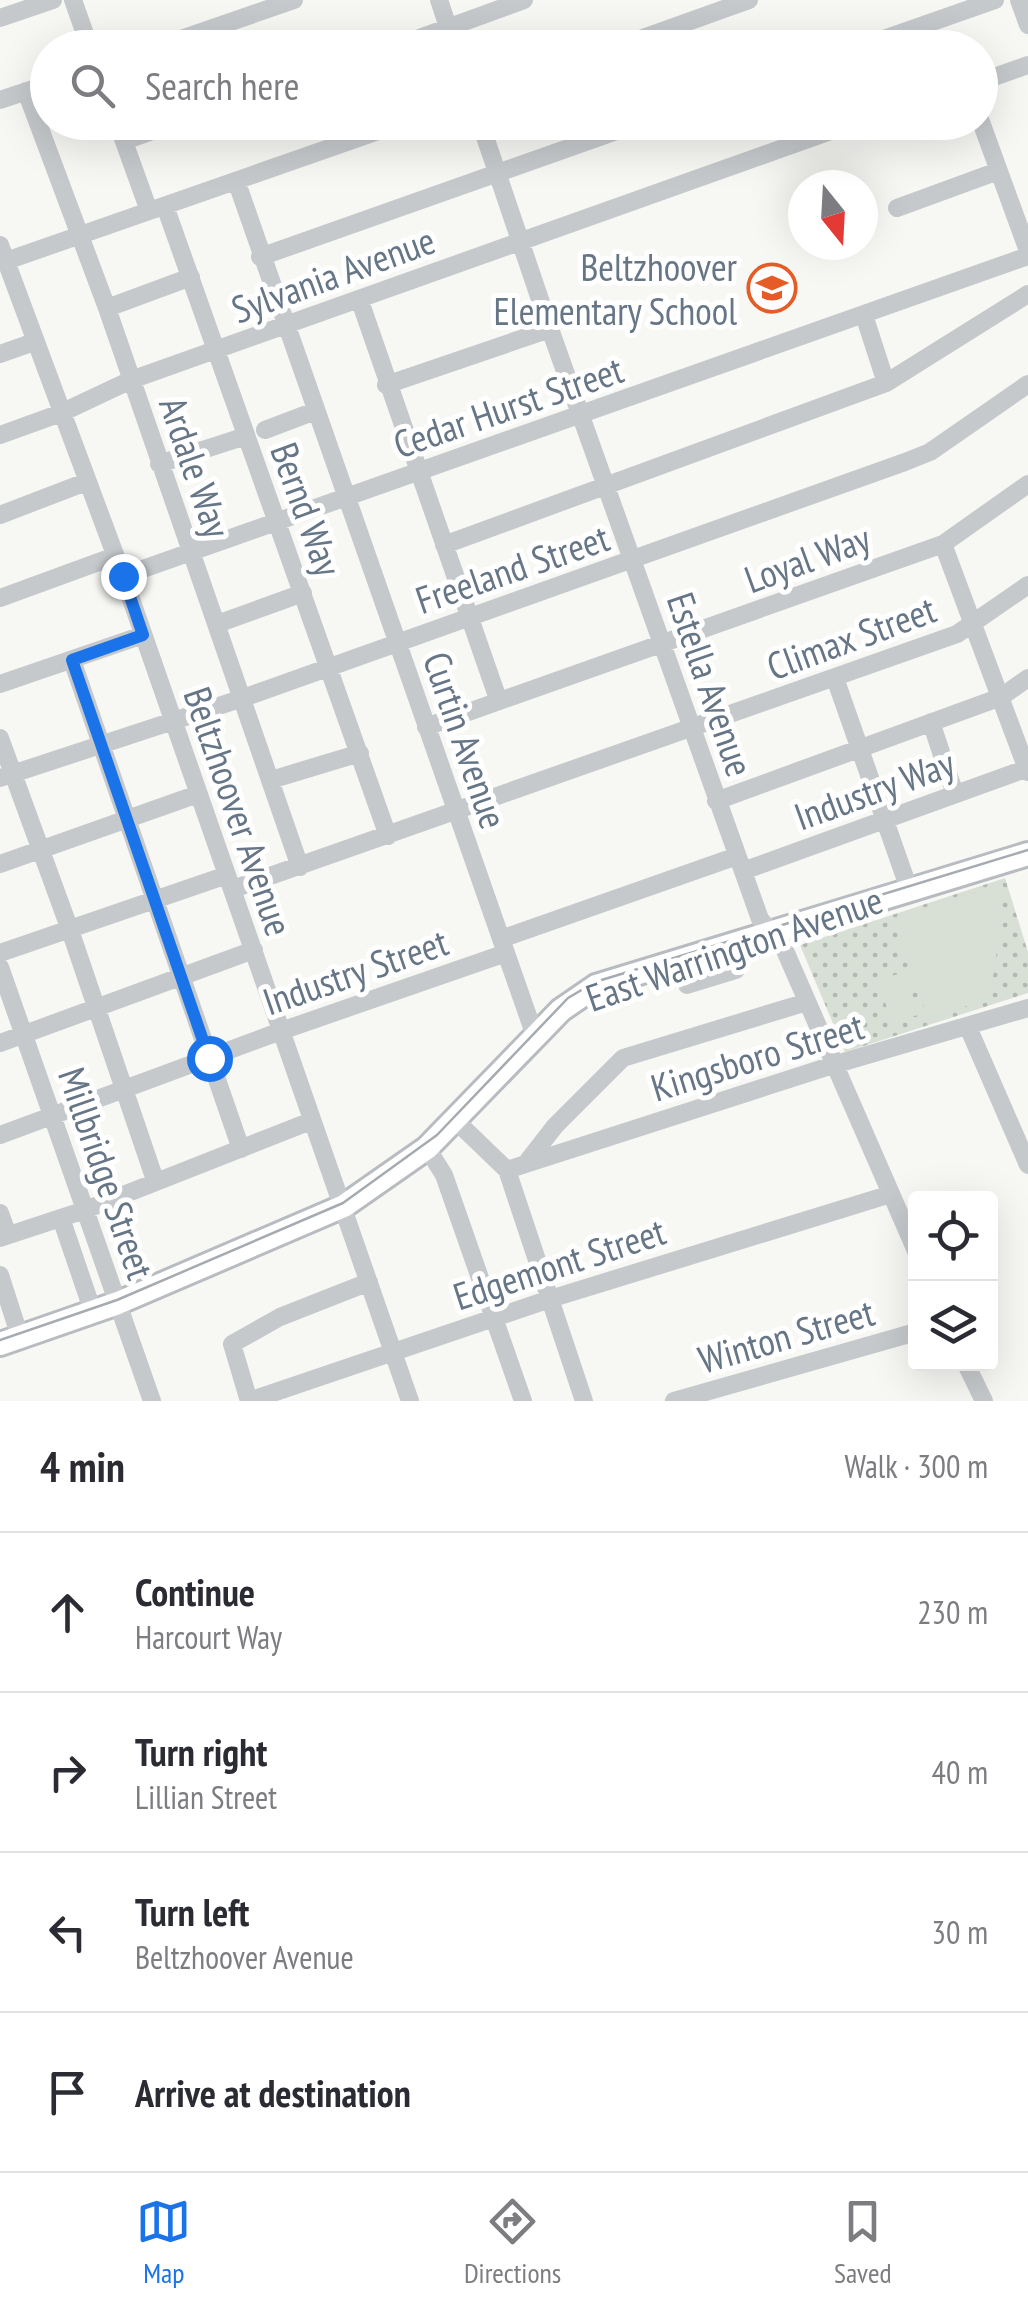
<!DOCTYPE html>
<meta charset="utf-8">
<style>
:root{--surface:#fff;--page:#f7f7f7;--text:#2b2b33;--muted:#7c7c81;--line:#e1e1e2;--accent:#1a73e8}
body{margin:0;font-family:"PT Sans Narrow",sans-serif;background:var(--page);color:var(--text)}
.controls{position:absolute;right:30px;bottom:30px;display:grid;overflow:hidden;border-radius:10px;box-shadow:0 10px 40px #0002}
.controls button{width:90px;height:90px;display:grid;place-items:center;padding:0;border:0;border-bottom:2px solid var(--line);background:var(--surface);color:var(--text);font:50px sans-serif}
.compass{position:absolute;left:788px;top:170px;width:90px;height:90px;border-radius:50%;background:var(--surface);box-shadow:0 10px 40px #0002;rotate:162deg}
.stop{position:absolute;width:30px;height:30px;margin:-22px;border:8px solid #1a73e8;border-radius:50%;background:#fff}
.stop.end{background:#1a73e8;border-color:#fff;box-shadow:0 2px 10px #0008}
.list{margin:0;padding:0;list-style:none}
h2{display:flex;justify-content:space-between;align-items:center;height:130px;margin:0;padding:0 40px;font-size:42px}
h2 small{font-size:32px;font-weight:400;color:var(--muted)}
.list li{display:grid;grid-template-columns:65px 1fr auto;gap:30px;align-items:center;box-sizing:border-box;height:160px;padding:0 40px;border-top:2px solid var(--line)}
.list b{display:block;font-size:38px;white-space:nowrap}
.list p{margin:0;font-size:32px;white-space:nowrap;color:var(--muted)}
.list em{font-size:32px;font-style:normal;color:var(--muted)}
.icon{flex:none;width:55px;height:55px;fill:none;stroke:currentColor;stroke-width:2;stroke-linecap:round;stroke-linejoin:round}
.map{position:relative;flex:none;width:1028px;height:1401px;overflow:hidden}
.search{position:absolute;background:var(--surface);box-shadow:0 10px 40px #0002;left:30px;right:30px;top:30px;height:110px;display:flex;align-items:center;gap:25px;box-sizing:border-box;padding:0 35px;border-radius:55px;color:var(--muted);font-size:38px}
.sheet{height:770px;background:var(--surface)}
nav{display:flex;justify-content:space-around;align-items:center;box-sizing:border-box;height:140px;border-top:2px solid var(--line);background:var(--surface);font-size:28px;color:var(--muted)}
nav a{display:grid;justify-items:center;gap:5px}
nav .on{color:var(--accent)}
.map>svg:first-child{display:block}
.park{fill:url(#park-dots)}
.pitch{fill:#d8dfd5}
.lines{fill:none;stroke-linecap:round;stroke-linejoin:round}
.major-casing{stroke:#b8bcc0;stroke-width:28}
.minor{stroke:#c5c9cc;stroke-width:18}
.major{stroke:#fff;stroke-width:22}
.tram{stroke:#a5abb1;stroke-width:2.5}
.route{stroke:#1a73e8;stroke-width:12}
.labels{text-anchor:middle;dominant-baseline:central;stroke-width:10;stroke-linejoin:round;paint-order:stroke}
.poi-label{font-size:38px;fill:#667686;stroke:#fff;text-anchor:end}
.street-label{font-size:38px;fill:#667686;stroke:#fff}
</style>
<div class="map">
<svg width="1028" height="1401" viewBox="0 0 1028 1401">
<defs>
<pattern id="park-dots" width="8" height="8" patternUnits="userSpaceOnUse" patternTransform="scale(2.5)"><rect width="8" height="8" fill="#d8dfd5"/><path d="M2 2h.1M6 6h.1" fill="none" stroke="#b3b9b2" stroke-width="1.8" stroke-linecap="round"/></pattern>
</defs>
<rect width="100%" height="100%" fill="#f7f7f4"/>
<!-- park -->
<path class="park" d="M1005 878 1028 952V993L845 1052 800 945Z"/>
<!-- pitch -->
<path class="pitch" d="M997 886 1002 917 990 997 929 1021 892 919Z
M904 972 918 1015 891 1023 879 980Z"/>
<g class="lines">
<!-- major casing -->
<g class="major-casing">
<path id="major" d="M0 1344 118 1303 344 1206 427 1148 561 1010 596 986 1028 854"/>
</g>
<!-- minor -->
<path class="minor" d="M73 0 90 48
M439 0 455 48
M1019 0 1028 25
M0 18 53 0
M155 48 294 0
M392 48 524 0
M615 48 749 0
M858 48 995 0
M980 82 1028 65
M26 91 107 308 300 867
M0 100 48 84
M980 119 1028 251
M117 122 149 211
M480 122 550 329 760 919 783 946 916 1251
M124 141 178 122
M237 183 535 1036
M165 206 388 836
M897 208 998 171
M0 245 123 576 410 1401
M260 257 642 122
M6 261 404 122
M360 301 498 699
M107 308 191 277
M864 315 886 383
M0 354 34 342
M386 385 550 329
M265 430 315 411
M0 435 61 413 131 380 856 122
M159 464 246 436
M0 515 86 482
M943 544 1028 772
M444 545 886 383 1028 294
M123 576 1028 256
M0 598 115 556
M217 624 303 593
M72 660 241 1149
M835 678 909 889
M0 684 143 635
M931 722 955 794
M426 727 943 544 1028 484
M0 738 70 930 155 1180
M0 778 243 698 905 462 930 452 1028 384
M271 780 360 753
M716 801 1001 697 1028 678
M0 864 198 794
M743 871 1028 768
M233 889 957 634 1028 585
M501 939 737 856
M0 953 227 875
M679 960 687 985 736 970 729 945
M0 967 152 1401
M968 1027 1028 1165
M0 1043 254 950
M455 1120 507 1170 584 1401
M0 1135 281 1031 506 953
M427 1148 444 1175 523 1401
M527 1162 555 1126 623 1058 807 1002
M507 1170 833 1065 1028 1008
M0 1213 8 1235
M61 1218 93 1312
M0 1238 85 1210 311 1121
M0 1275 20 1337
M369 1282 280 1317 232 1344 249 1401 550 1299 891 1194
M966 1364 984 1401
M674 1401 916 1332"/>
<!-- major -->
<use href="#major" class="major"/>
<!-- tram -->
<path class="tram" d="M0 1340 117 1300 343 1203 437 1135 568 998 595 982 1028 850"/>
</g>
<g class="lines">
<!-- route -->
<path class="route" d="M123 576 143 635 72 660 209 1058"/>
</g>
<!-- icons -->
<defs>
<g id="school-ring" transform="scale(2.5)"><circle r="9.5" fill="#fff" stroke="#e55c26" stroke-width="1.5"/><path d="M0-5L7-2L0 1L-7-2ZM-4 1L0 2.5L4 1V4Q0 6-4 4Z" fill="#e55c26"/></g>
</defs>
<g fill-rule="evenodd">
<use href="#school-ring" x="772" y="288"/>
</g>
<g class="labels">
<!-- poi labels -->
<g class="poi-label">
<text x="737" y="266">Beltzhoover<tspan x="737" dy="44">Elementary School</tspan></text>
</g>
<!-- street labels -->
<g class="street-label">
<text transform="translate(333 274) rotate(-20)">Sylvania Avenue</text>
<text transform="translate(508 406) rotate(-19)">Cedar Hurst Street</text>
<text transform="translate(196 467) rotate(71)">Ardale Way</text>
<text transform="translate(307 509) rotate(70)">Bernd Way</text>
<text transform="translate(807 558) rotate(-20)">Loyal Way</text>
<text transform="translate(512 568) rotate(-19)">Freeland Street</text>
<text transform="translate(851 637) rotate(-20)">Climax Street</text>
<text transform="translate(711 684) rotate(71)">Estella Avenue</text>
<text transform="translate(466 740) rotate(71)">Curtin Avenue</text>
<text transform="translate(874 789) rotate(-20)">Industry Way</text>
<text transform="translate(239 811) rotate(71)">Beltzhoover Avenue</text>
<text transform="translate(734 948) rotate(-19)">East Warrington Avenue</text>
<text transform="translate(355 971) rotate(-19)">Industry Street</text>
<text transform="translate(757 1056) rotate(-17)">Kingsboro Street</text>
<text transform="translate(107 1173) rotate(71)">Millbridge Street</text>
<text transform="translate(559 1263) rotate(-18)">Edgemont Street</text>
<text transform="translate(786 1335) rotate(-16)">Winton Street</text>
</g>
</g>
</svg>
<div class="controls">
<button><svg class="icon" aria-label="locate" viewBox="0 0 24 24"><circle cx="12" cy="12" r="6"/><path d="M12 2v4M12 18v4M2 12h4M18 12h4"/></svg></button>
<button><svg class="icon" aria-label="layers" viewBox="0 0 24 24"><path d="M12 4l9 5-9 5-9-5zM3 14l9 5 9-5"/></svg></button>
</div>
<svg class="compass" viewBox="-18 -18 36 36"><path d="M0-13l5 13h-10z" fill="#e53935"/><path d="M0 13l5-13h-10z" fill="#7c7c81"/></svg>
<div class="stop" style="left:209px;top:1058px"></div>
<div class="stop end" style="left:123px;top:576px"></div>
<div class="search"><svg class="icon" aria-label="search" viewBox="0 0 24 24"><circle cx="10" cy="10" r="6"/><path d="M15 15l6 6"/></svg>Search here</div>
</div>
<section class="sheet">
<h2>4 min<small>Walk · 300 m</small></h2>
<ul class="list">
<li><svg class="icon" aria-label="ahead" viewBox="0 0 24 24"><path d="M12 20V5M6 11l6-6 6 6"/></svg><div><b>Continue</b><p>Harcourt Way</p></div><em>230 m</em></li>
<li><svg class="icon" aria-label="right" viewBox="0 0 24 24"><path d="M7 20v-9h11M14 6l5 5-5 5"/></svg><div><b>Turn right</b><p>Lillian Street</p></div><em>40 m</em></li>
<li><svg class="icon" aria-label="left" viewBox="0 0 24 24"><path d="M17 20v-9H6M10 6l-5 5 5 5"/></svg><div><b>Turn left</b><p>Beltzhoover Avenue</p></div><em>30 m</em></li>
<li><svg class="icon" aria-label="arrive" viewBox="0 0 24 24"><path d="M6 21V4h12l-3 4 3 4H6"/></svg><div><b>Arrive at destination</b></div></li>
</ul>
</section>
<nav>
<a class="on"><svg class="icon" aria-label="map" viewBox="0 0 24 24"><path d="M3 6l6-2 6 2 6-2v14l-6 2-6-2-6 2zM9 4v14M15 6v14"/></svg>Map</a>
<a><svg class="icon" aria-label="directions" viewBox="0 0 24 24"><path d="M12 3l9 9-9 9-9-9zM9 14v-3h6M13 9l2 2-2 2"/></svg>Directions</a>
<a><svg class="icon" aria-label="saved" viewBox="0 0 24 24"><path d="M7 4h10v16l-5-4-5 4z"/></svg>Saved</a>
</nav>
